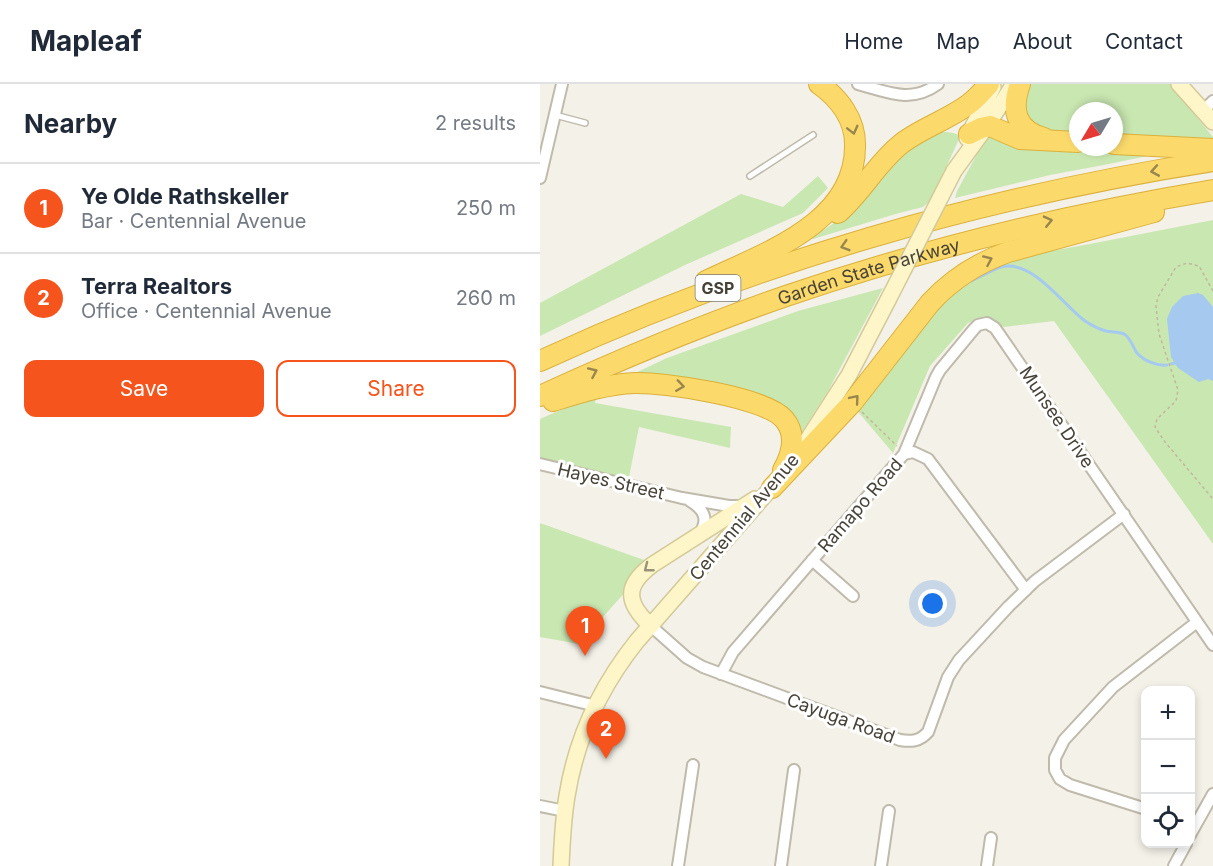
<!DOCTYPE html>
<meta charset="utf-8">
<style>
:root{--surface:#fff;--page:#f2f2f3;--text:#1f2937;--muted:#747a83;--line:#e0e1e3;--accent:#f6541d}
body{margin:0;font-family:Inter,sans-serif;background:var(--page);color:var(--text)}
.controls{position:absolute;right:18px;bottom:18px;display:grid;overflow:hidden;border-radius:12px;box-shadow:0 3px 9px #0003}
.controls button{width:54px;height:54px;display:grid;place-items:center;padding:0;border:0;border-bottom:2px solid var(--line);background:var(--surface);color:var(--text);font:30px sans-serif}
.compass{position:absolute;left:529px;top:18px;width:54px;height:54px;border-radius:50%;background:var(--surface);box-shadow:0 3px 9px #0003;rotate:232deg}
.you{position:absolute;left:393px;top:520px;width:21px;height:21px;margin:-15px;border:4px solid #fff;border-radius:50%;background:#1a73e8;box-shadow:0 0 0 9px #1a73e833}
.badge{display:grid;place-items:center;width:39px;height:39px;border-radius:50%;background:var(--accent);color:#fff;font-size:20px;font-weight:700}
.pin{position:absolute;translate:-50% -50px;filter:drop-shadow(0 2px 3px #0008)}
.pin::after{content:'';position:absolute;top:32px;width:21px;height:18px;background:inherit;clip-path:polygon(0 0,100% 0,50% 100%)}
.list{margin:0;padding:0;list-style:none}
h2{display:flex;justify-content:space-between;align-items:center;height:78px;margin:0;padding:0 24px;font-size:26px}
h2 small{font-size:20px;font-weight:400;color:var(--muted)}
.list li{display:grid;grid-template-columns:39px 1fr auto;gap:18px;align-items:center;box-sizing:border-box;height:90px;padding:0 24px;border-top:2px solid var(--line)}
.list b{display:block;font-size:22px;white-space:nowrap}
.list p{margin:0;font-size:20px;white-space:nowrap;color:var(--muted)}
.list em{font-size:20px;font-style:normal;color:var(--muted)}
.actions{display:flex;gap:12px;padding:18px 24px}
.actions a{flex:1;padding:14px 0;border:2px solid var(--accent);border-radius:12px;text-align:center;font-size:21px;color:var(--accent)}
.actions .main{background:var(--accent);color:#fff}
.icon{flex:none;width:33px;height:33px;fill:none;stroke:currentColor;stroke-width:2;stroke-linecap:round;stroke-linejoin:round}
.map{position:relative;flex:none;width:673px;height:782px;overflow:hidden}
header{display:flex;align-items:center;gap:36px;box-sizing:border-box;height:84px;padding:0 30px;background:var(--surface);border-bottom:2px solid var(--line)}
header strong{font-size:28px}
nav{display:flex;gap:33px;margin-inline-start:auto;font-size:21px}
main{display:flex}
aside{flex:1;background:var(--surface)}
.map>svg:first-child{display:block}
.green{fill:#c9e7b1}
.water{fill:#a5c9ef}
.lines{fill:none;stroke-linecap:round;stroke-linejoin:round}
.stream{stroke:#a5c9ef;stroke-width:3}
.lane-casing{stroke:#bfbaab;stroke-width:8}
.street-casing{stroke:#bfbaab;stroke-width:14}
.secondary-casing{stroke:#d3c999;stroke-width:18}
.highway-casing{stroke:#dbb03b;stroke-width:22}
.path{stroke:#c1b79c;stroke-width:1.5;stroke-dasharray:3 3;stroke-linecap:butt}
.lane{stroke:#fff;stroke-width:5}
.street{stroke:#fff;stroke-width:10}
.secondary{stroke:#fef6c8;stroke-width:15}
.highway{stroke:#fbda6b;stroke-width:20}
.secondary-bridge-casing{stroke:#d3c999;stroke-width:18;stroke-linecap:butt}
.secondary-bridge{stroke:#fef6c8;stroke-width:15}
.oneway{stroke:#98864e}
.oneway2{stroke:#999378}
.labels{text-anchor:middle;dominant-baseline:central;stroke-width:6;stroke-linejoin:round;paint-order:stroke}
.shield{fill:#fff;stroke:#7e7b73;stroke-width:1.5}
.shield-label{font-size:16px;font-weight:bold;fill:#474237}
.street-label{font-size:18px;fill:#474237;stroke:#fff}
</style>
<header>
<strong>Mapleaf</strong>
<nav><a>Home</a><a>Map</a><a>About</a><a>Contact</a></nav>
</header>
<main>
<aside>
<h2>Nearby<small>2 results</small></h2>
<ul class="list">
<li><span class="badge">1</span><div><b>Ye Olde Rathskeller</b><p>Bar · Centennial Avenue</p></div><em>250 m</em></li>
<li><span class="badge">2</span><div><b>Terra Realtors</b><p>Office · Centennial Avenue</p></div><em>260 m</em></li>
</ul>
<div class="actions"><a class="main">Save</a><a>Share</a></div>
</aside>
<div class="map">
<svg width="673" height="782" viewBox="0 0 673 782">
<rect width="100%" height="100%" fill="#f4f1e8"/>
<!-- green -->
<path class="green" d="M491 0H630L673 53V55L661 57 574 54V27H538V52L505 49 486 35 483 13Z
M400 48C407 48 416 48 420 53L391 116 383 123 359 129 273 155 272 154 307 130 367 64Z
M448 50 495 64 569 66 612 71 569 80 510 91 415 114 417 107Z
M278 92 288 104 263 129 145 181 0 252V219L201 110 243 123Z
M673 136V460L514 237 464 243 443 233 428 239 390 282 353 369 314 323 400 219 434 192 467 175 550 160Z
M343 204 288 307 258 354 252 339 93 290 127 274 258 227Z
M57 310 55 319 191 343 190 364 99 343 88 398 0 376V335Z
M0 439 104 476 86 507 39 560 0 553Z"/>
<!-- water -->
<path class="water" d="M658 209 663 211 673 223V297L668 295 659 298 638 284 631 273 627 235 632 223 643 212Z"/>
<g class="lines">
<!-- stream -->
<path class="stream" d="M431 197C441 193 451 186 461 183 493 175 523 221 545 237 551 241 559 245 566 247 571 248 579 248 584 250 591 254 593 264 597 269 604 277 617 282 627 281
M631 280 635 279"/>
<!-- lane casing -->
<g class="lane-casing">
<path id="lane" d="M15 31 45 39
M210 92 273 51"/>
</g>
<!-- street casing -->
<g class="street-casing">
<path id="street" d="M318 0C347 8 371 20 398 0
M663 27 673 17
M0 94 22 0
M364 370 373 368 388 375 486 506
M0 380 142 414 189 422H205
M150 417C165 426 169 436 159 451
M272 476 313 512
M111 542 147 574 163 583 360 656C372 658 380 657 388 648L408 593 419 576 469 522 495 497 584 430
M181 590 193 568 364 370 396 293 400 286 434 245 438 241 447 239 455 244 673 561
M0 608 56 622
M0 722 25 727
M606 725 530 701 520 695 515 686V674L524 656 573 603 657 538
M650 751 673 710
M138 782 153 681
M241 782 254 686
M341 782 349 727
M447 782 451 754
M634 782 646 760"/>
</g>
<!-- secondary casing -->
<g class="secondary-casing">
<path id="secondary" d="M639 0 673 38
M427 54 453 3
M414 87 446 43 474 0
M266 358 309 291 348 216
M111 542C86 519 84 502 112 481L215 415
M21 782C22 759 23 735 27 712 36 655 61 602 97 557L238 396"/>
</g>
<!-- highway casing -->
<g class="highway-casing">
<g id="highway">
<path d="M480 0C471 25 475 46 504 54"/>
<path d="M429 50 441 44 450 42 480 55 538 58"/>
<path d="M574 60 673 65"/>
<path d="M298 129C322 108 337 79 361 60 381 44 408 36 429 20 437 14 443 7 449 0"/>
<path d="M166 197C224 169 317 139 315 60 315 35 299 14 279 0"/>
<path d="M0 277C212 179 443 113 673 77"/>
<path id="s1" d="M0 312C81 275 164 240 249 211 387 164 529 130 673 106"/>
<path d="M13 317C39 309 67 300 94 299 124 298 225 313 244 335 257 350 252 370 243 386"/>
<path d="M232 404 312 319 390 219C412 195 437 179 468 168L614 128"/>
</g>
</g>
<!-- path -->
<path class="path" d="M673 207 659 182 647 179 636 183 618 213 616 222 619 250 638 306 636 317 617 335 615 343 625 358 673 415
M322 328 357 362"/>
<!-- lane -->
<use href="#lane" class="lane"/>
<!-- street -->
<use href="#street" class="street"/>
<!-- secondary -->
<use href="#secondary" class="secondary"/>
<!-- highway -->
<use href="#highway" class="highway"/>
<!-- secondary-bridge casing -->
<g class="secondary-bridge-casing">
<path id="secondary-bridge" d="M348 216 414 87"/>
</g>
<!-- secondary-bridge -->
<use href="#secondary-bridge" class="secondary-bridge"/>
</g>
<!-- one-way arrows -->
<defs><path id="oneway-chevron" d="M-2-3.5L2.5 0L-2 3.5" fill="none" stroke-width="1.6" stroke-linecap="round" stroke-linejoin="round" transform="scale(1.5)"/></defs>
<g class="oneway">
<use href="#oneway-chevron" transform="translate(313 46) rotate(76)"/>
<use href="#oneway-chevron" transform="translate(615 87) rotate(170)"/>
<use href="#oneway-chevron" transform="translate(508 137) rotate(-13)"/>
<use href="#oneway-chevron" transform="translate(305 162) rotate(163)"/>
<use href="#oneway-chevron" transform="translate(448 176) rotate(-24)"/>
<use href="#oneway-chevron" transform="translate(53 288) rotate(-24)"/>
<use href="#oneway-chevron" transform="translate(140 302) rotate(8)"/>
<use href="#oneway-chevron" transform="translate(315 315) rotate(-50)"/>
</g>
<use class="oneway2" href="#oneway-chevron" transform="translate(108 484) rotate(142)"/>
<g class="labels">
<!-- shield labels -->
<rect class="shield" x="155.5" y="191" width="45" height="26" rx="4.5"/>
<g class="shield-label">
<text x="178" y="204">GSP</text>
</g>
<!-- street labels -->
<g class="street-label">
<text stroke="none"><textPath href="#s1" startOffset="352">Garden State Parkway</textPath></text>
<text transform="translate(517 333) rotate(56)">Munsee Drive</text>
<text transform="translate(71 397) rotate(13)">Hayes Street</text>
<text transform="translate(320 421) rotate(-49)">Ramapo Road</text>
<text transform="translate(204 433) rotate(-50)">Centennial Avenue</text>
<text transform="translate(301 634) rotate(20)">Cayuga Road</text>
</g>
</g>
</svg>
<div class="controls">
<button>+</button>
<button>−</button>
<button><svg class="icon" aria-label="locate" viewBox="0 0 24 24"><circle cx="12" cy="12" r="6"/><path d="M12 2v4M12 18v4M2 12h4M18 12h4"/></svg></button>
</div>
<svg class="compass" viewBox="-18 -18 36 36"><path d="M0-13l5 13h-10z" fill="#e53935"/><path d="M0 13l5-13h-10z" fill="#747a83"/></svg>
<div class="you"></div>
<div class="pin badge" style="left:45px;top:572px">1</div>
<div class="pin badge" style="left:66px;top:675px">2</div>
</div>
</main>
